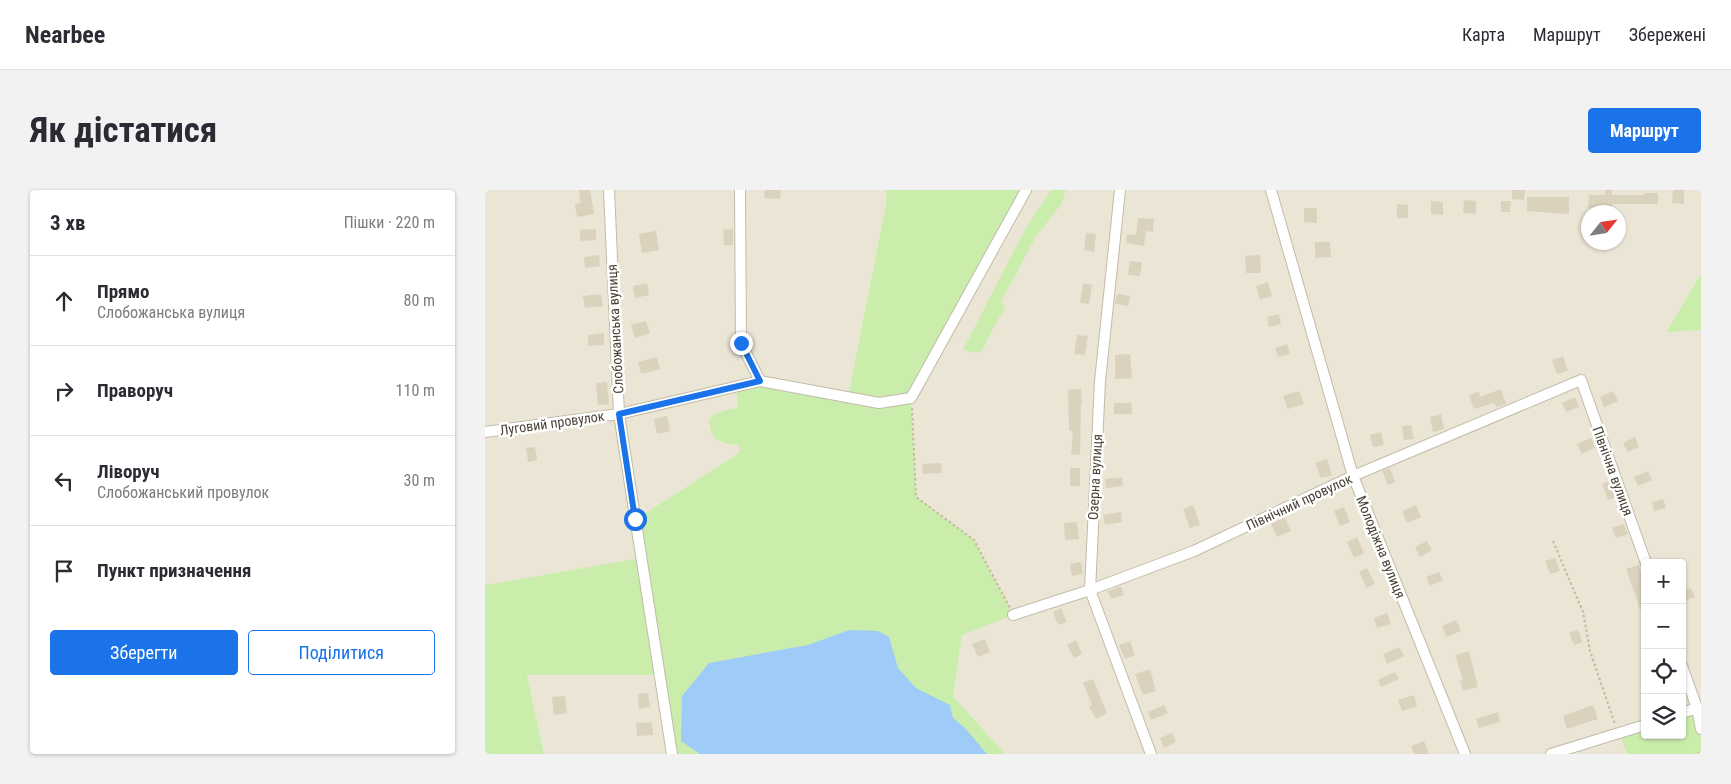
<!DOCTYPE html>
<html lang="uk">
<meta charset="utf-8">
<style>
:root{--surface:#fff;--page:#f2f2f3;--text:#2b2b33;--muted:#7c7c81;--line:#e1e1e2;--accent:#1a73e8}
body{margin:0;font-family:"Roboto Condensed",sans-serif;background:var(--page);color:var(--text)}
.controls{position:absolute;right:15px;bottom:15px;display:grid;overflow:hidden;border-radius:5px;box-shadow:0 1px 4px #0004}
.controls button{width:45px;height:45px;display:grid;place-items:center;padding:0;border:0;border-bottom:1px solid var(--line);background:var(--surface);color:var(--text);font:25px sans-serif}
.compass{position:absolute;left:1096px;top:15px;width:45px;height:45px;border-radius:50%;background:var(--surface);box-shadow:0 1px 4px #0004;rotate:60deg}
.stop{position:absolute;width:15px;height:15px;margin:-11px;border:4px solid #1a73e8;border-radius:50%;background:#fff}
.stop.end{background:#1a73e8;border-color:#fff;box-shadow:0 1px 5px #0008}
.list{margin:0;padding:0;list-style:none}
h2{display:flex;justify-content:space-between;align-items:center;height:65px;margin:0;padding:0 20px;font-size:21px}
h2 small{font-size:16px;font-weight:400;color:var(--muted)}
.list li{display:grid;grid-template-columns:32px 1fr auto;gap:15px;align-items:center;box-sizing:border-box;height:90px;padding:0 20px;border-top:1px solid var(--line)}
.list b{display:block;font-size:19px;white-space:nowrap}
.list p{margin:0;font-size:16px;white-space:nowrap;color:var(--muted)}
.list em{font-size:16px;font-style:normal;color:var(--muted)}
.actions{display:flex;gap:10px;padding:15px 20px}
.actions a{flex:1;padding:11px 0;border:1px solid var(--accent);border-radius:5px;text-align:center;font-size:18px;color:var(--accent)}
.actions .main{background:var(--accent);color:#fff}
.icon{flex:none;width:28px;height:28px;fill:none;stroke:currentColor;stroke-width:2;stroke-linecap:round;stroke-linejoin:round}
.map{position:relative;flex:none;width:1216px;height:564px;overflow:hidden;border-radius:5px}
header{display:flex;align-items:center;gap:30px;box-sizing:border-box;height:70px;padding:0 25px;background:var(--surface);border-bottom:1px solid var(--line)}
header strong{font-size:24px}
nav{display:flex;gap:28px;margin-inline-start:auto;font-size:18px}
.intro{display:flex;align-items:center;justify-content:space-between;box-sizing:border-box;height:120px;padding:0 30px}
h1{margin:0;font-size:35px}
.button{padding:12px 22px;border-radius:5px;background:var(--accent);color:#fff;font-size:18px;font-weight:700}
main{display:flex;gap:30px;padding:0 30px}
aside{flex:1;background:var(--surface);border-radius:5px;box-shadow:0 1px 4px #0004}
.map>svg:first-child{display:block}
.residential{fill:#eae5d5;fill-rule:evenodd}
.green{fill:#caedac}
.water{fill:#9ecbf7}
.building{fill:#dbd2be}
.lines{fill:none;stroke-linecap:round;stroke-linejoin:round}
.minor-casing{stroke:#c2bba9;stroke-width:12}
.path{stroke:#c5b999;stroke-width:2;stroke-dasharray:2.5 2.5;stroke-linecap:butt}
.minor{stroke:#fff;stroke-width:10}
.route{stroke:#1a73e8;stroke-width:6}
.labels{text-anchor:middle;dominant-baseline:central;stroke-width:5;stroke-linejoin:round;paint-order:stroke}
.street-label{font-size:14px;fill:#494335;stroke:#fff}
</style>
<header>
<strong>Nearbee</strong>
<nav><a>Карта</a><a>Маршрут</a><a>Збережені</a></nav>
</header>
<div class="intro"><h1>Як дістатися</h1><a class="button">Маршрут</a></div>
<main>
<aside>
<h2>3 хв<small>Пішки · 220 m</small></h2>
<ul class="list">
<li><svg class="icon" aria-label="ahead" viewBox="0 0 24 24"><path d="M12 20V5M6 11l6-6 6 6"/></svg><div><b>Прямо</b><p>Слобожанська вулиця</p></div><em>80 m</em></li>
<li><svg class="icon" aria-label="right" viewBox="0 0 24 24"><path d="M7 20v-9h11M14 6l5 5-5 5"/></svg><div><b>Праворуч</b></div><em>110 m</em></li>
<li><svg class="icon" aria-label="left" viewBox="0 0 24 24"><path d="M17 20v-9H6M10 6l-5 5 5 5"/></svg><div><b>Ліворуч</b><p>Слобожанський провулок</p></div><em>30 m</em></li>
<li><svg class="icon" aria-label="arrive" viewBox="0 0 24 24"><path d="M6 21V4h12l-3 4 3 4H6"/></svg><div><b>Пункт призначення</b></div></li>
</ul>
<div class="actions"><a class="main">Зберегти</a><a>Поділитися</a></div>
</aside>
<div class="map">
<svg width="1216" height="564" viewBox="0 0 1216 564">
<rect width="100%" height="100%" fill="#f5f2e7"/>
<!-- residential -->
<path class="residential" d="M0 0H400L402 9 363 207 254 263 151 329 157 368 0 395Z
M541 0H1216V84L1181 141 1216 140V539L1197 523V373H1160V535L1134 543 1142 564H520L468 506 477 445 528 425 489 350 431 307 426 208ZM1104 22H1134V52H1104Z
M42 485H175L187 564H59Z"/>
<!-- green -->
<path class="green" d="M400 0H541L426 208 431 307 489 350 528 425 477 445 468 506 520 564H187L175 485H42L59 564H0V395L156 368 151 329 254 263V255L242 254 229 248C224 236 220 226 236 222 242 220 247 218 253 219L252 197 275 191 363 207 402 9Z
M566 0H581L577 13 550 48 516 112 520 117 495 163 478 160 539 41Z
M1216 84V140L1181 142Z
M1212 518 1216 539V564H1142L1134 543 1160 535V545H1197V523Z"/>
<!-- water -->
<path class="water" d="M364 440 393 441 404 447 413 478 431 498 465 515 468 528 480 538 502 564H215L196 551 197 506 224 473 323 455Z"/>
<!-- building -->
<path class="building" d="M94 0H105L109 24 92 27 90 14 95 13Z
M280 0H296L295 9 279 8Z
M1027 0H1040L1039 10 1027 9Z
M1120 0H1127V5H1159V3H1173V14H1127V17L1103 18 1104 5H1120Z
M1188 0H1199V14L1187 13Z
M1042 7H1084V24L1042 21Z
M979 10 991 11V24L978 23Z
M946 11 958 12V25L946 24Z
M1016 11H1026L1025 22H1016Z
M912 14 923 15V28H912Z
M819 18H832V33L819 32Z
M653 28 669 29 668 42 661 41 659 56 641 53 642 44 651 45Z
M111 39V50L95 51V40Z
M248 39V55H239L238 40Z
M171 41 174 60 157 63 154 44Z
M601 43 611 44 609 62 599 60Z
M830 52H845L846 67 830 68Z
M114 65 115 76 100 78 99 67Z
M775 65 776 83H761L760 66Z
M645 71 657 72 655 86 643 85Z
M783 92 787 106 775 110 771 96Z
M162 93 164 105 150 108 148 96Z
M598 93 607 95 604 114 595 113Z
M116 104 118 116 100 118 98 106Z
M632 104 645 106 643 116 630 114Z
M794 124 796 134 784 137 782 127Z
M161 131 165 143 150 148 146 135Z
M119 143V155L103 156V145Z
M592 145 603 146 600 165 589 164Z
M802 154 805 164 793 167 790 158Z
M645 164 647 188 630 189V165Z
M1078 166 1083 181 1072 184 1067 170Z
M172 167 175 179 156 184 153 172Z
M122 192 124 214 113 215 111 193Z
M596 199 597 214H596L595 265 586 264 588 241 584 240 583 200Z
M1016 199 1021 214 1011 217 1009 213 989 219 984 205 994 202 995 207Z
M814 201 819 214 803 219 798 206Z
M1128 201 1133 211 1119 217 1115 207Z
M1090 207 1094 217 1081 222 1077 213Z
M629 213H646L647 224H629Z
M956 224 959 239 948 242 945 227Z
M182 226 185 241 172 244 169 229Z
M926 235 929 249 919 250 917 236Z
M896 242 899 255 888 257 885 245Z
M1150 247 1154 257 1143 262 1138 253Z
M1106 248 1110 258 1097 264 1092 254Z
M50 257 52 270 43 272 41 258Z
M842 269 847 285 836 288 830 273Z
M456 273 457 283 438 284 437 274Z
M585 278H595V296H585Z
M905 278 910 292 903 295 897 281Z
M1163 281 1167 290 1153 296 1149 287Z
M637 287 638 296 621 298 620 289Z
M1125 291 1130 308 1123 310 1117 294Z
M1178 309 1181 318 1169 321 1167 312Z
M708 315 715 335 705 338 698 319Z
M931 315 936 327 922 333 917 321Z
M859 317 865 332 855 336 849 321Z
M636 322 637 332 620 335 618 325Z
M800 328 806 341 792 347 786 333Z
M592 332 594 349 580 350 579 333Z
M1139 334 1143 344 1131 348 1127 338Z
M872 347 879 363 869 368 862 352Z
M942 351 947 360 935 367 930 357Z
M1070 368 1075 381 1065 384 1060 371Z
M596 372 598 384 587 386 585 374Z
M1154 375 1160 400 1158 427 1141 379Z
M882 378 890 394 882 398 874 382Z
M954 382 958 390 945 396 941 387Z
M636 396 639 405 626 409 623 401Z
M1206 398 1210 407 1197 412V401Z
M576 418 582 432 573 435 568 422Z
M902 423 906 434 892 438 889 428Z
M971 430 976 441 961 447 957 436Z
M1093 440 1098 452 1089 455 1084 443Z
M500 449 505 462 493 467 487 454Z
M591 450 597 464 589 468 582 455Z
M645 451 650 465 640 469 634 455Z
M914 457 919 466 902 474 898 464Z
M984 461 993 497 978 501 975 491 978 490 970 465Z
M665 479 671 501 658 505 650 484Z
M910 482 914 489 896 497 893 490Z
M608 489 622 523 611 529 604 516 607 515 598 493Z
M163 503 165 517 154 519 153 504Z
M929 505 932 516 917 521 913 510Z
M80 506 82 523 69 525 67 507Z
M679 515 683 523 666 530 663 522Z
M1108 515 1113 529 1082 539 1078 526Z
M1013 522 1015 532 994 538 991 529Z
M167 532 168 545 152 546 151 533Z
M687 543 691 552 679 558 675 548Z
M939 551 944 564H929L926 556Z"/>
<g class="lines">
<!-- minor casing -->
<g class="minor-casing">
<path id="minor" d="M124 0 134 224 187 564
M255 0 256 153 275 191
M635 0 615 191 605 400 666 564
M786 0 868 286 980 564
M0 242 134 224 275 191 394 213 426 208 541 0
M528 425 605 400 709 361 868 286 1096 190 1161 373
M1197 476 1212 518 1216 539
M1197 523 1212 518
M1066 564 1160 535"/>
</g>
<!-- path -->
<path class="path" d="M427 218 431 307 489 350 525 418
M1068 351 1098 422 1105 461 1130 534
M1213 564 1216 560"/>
<!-- minor -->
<use href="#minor" class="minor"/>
</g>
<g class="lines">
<!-- route -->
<path class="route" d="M150 329 134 224 275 191 256 153"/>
</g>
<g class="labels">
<!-- street labels -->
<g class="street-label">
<text transform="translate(130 139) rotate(-93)">Слобожанська вулиця</text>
<text transform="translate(67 233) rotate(-8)">Луговий провулок</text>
<text transform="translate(1128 281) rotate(70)">Північна вулиця</text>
<text transform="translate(610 287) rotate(-87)">Озерна вулиця</text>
<text transform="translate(814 312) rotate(-25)">Північний провулок</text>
<text transform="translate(896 357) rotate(68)">Молодіжна вулиця</text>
</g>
</g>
</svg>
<div class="controls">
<button>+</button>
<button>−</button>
<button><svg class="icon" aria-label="locate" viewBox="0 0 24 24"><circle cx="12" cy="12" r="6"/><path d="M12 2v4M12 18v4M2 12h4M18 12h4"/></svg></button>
<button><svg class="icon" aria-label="layers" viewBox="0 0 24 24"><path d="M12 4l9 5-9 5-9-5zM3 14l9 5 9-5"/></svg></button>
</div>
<svg class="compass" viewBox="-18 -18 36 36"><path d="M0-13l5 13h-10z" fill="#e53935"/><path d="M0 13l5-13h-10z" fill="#7c7c81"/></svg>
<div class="stop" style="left:150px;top:329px"></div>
<div class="stop end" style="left:256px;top:153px"></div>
</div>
</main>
